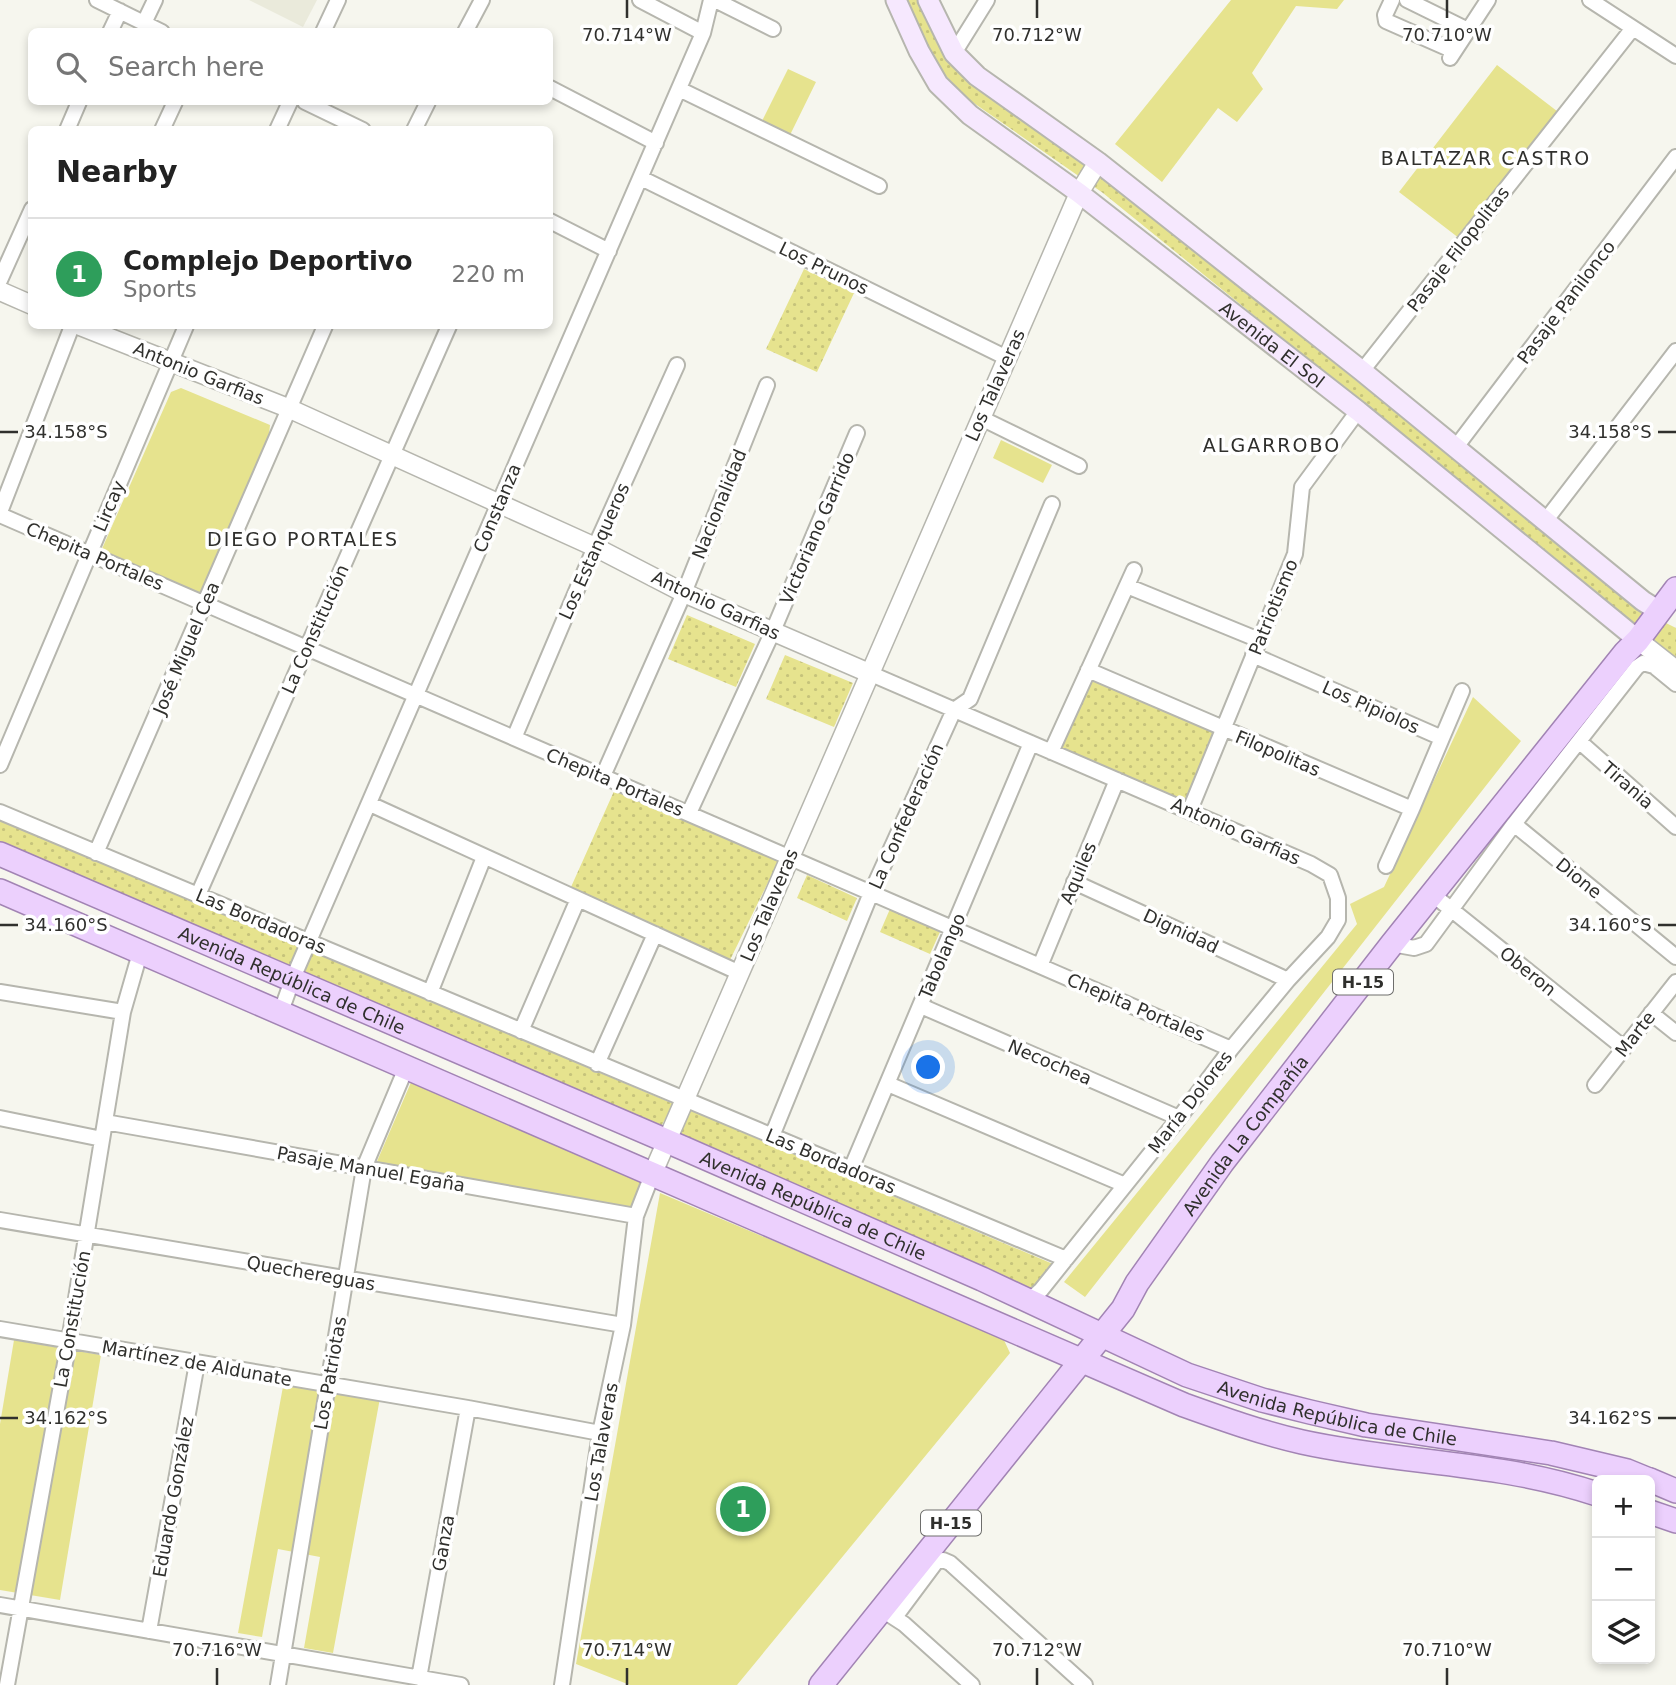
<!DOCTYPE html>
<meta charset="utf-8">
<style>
:root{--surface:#fff;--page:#f2f2f2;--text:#222;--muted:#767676;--line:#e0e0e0;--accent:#0f766e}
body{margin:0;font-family:"DejaVu Sans",sans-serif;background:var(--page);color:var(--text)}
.controls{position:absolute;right:21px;bottom:21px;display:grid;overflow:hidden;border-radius:10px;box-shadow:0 4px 10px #0003}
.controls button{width:63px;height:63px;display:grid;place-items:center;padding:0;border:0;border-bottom:2px solid var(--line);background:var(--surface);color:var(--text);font:35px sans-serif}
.you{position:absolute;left:929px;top:1068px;width:24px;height:24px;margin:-18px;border:5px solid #fff;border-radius:50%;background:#1a73e8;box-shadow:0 0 0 10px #1a73e833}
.badge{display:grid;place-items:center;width:46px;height:46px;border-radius:50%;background:var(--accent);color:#fff;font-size:23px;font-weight:700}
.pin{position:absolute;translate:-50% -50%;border:4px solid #fff;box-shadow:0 2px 7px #0006}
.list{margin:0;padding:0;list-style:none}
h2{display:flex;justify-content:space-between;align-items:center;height:91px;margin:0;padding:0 28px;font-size:30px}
h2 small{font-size:23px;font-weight:400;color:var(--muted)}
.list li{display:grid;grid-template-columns:46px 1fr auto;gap:21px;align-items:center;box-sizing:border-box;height:112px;padding:0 28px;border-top:2px solid var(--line)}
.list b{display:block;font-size:26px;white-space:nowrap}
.list p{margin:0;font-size:23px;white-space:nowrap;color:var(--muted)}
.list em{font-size:23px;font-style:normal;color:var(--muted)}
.icon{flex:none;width:38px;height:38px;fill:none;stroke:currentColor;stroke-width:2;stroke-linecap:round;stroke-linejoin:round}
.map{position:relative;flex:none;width:1676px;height:1685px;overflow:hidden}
.search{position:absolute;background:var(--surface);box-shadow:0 4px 10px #0003;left:28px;top:28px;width:525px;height:77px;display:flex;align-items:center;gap:18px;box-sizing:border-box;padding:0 24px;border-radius:10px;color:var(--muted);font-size:26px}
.panel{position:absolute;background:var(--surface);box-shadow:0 4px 10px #0003;left:28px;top:126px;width:525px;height:203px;border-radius:10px}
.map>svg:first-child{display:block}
.built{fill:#eaeadb}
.grass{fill:url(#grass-dots)}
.park{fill:#e6e38e}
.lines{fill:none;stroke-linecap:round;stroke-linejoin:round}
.minor-casing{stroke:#b6b6ae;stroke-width:18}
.tertiary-casing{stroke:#b6b6ae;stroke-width:21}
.secondary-casing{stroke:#b6b6ae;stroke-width:23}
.primary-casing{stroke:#a284b4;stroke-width:26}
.minor{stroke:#fff;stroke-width:14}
.tertiary{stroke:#fff;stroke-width:18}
.secondary{stroke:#f6e8fe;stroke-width:19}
.primary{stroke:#ecd0fd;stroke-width:23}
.ticks{fill:none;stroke:#30302d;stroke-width:2.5}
.labels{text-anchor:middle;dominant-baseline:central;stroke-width:7;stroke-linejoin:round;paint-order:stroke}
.shield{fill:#fff;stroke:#6e6e6c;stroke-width:2}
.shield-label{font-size:16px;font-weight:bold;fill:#30302d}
.street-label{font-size:18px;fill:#30302d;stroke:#fff}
.neighbourhood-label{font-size:19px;letter-spacing:2px;fill:#30302d;stroke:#fff}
.ticks-label{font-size:18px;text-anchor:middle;fill:#30302d;stroke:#fff;stroke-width:7;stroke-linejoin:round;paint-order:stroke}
</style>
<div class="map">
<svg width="1676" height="1685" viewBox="0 0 1676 1685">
<defs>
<pattern id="grass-dots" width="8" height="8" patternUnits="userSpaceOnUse" patternTransform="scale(1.75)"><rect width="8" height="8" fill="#e6e38e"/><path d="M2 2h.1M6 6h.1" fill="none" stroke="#c6c37b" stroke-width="1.8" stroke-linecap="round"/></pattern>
</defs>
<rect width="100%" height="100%" fill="#f6f6ee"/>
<!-- built -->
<path class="built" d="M249 0H317L303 27Z"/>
<!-- grass -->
<path class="grass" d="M902 0H921L946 50 1642 611 1676 628V663L1367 407 1103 193 968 99 933 62Z
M804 269 854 293 817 372 766 349Z
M687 615 755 644 736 687 668 659Z
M785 655 853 683 834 727 766 699Z
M1088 670 1217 727 1182 808 1051 752Z
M615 789 779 860 730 960 571 887Z
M0 819 302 945 287 969 0 847Z
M807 875 857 898 847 921 797 898Z
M890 909 940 932 930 954 880 932Z
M313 951 674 1104 660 1128 304 974Z
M690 1110 1053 1264 1029 1292 676 1137Z"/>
<!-- park -->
<path class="park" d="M1231 0H1344L1337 9 1296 6 1252 73 1263 89 1237 122 1218 108 1162 182 1115 144Z
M1497 65 1566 118 1468 245 1399 192Z
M788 69 816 82 790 135 762 121Z
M181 388 270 425 269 435 200 594 194 595 106 559 101 551 171 392Z
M1001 440 1052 465 1043 483 993 458Z
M1473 697 1521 741 1085 1297 1064 1282 1357 924 1350 904 1384 887Z
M412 1080 642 1180 631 1209 375 1166Z
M660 1193 1003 1338 1010 1353 737 1685H630L576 1664Z
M14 1340 101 1355 60 1600 0 1590V1424Z
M284 1381 380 1398 333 1653 304 1648 320 1557 278 1549 262 1637 238 1633Z"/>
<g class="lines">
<!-- minor casing -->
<g class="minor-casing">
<path id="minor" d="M97 0 162 32
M640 0 703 33
M715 0 773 29
M1392 0 1385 15 1386 21 1454 51
M1407 0 1468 30
M1590 0 1676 56
M144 23 155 0
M110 32 120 11
M323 32 338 0
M465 32 482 0
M954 53 987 0
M1450 58 1488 0
M550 88 656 143
M679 89 879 186
M305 102 363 130
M67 130 79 102
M162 130 175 102
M277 130 290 102
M414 130 428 102
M641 178 1007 358
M550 221 609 251
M0 280 32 209
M1362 371 1633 28
M981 418 1079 466
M1456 447 1676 157
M0 512 72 326
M0 515 1231 1049
M1546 520 1676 351
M1127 586 1259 640
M1253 655 1442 738 1462 691
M1088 670 1412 809 1386 866
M869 673 1311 864 1330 875 1338 898V920L1328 937 1288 980 1231 1049 1179 1118 1041 1290 1029 1301
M514 738 595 547 677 365
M1580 742 1676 827
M1051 752 1134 570
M0 765 186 326
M603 776 684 593 767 385
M370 804 740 973
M1412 809 1442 738
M1190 810 1295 554 1302 487 1358 411
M0 812 1066 1259
M689 813 773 631 857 433
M1514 824 1676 957
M96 853 325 326
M1074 882 1288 980
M1432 894 1624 1048
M198 895 449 326
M1392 944 1414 948 1426 944 1514 824 1637 667 1643 663 1654 666 1676 684
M1040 966 1117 780
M0 992 123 1012
M430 993 484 857
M921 1006 1179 1118
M1651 1013 1676 1033
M280 1014 293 978 703 33 711 0
M521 1031 578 899
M597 1064 655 934
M888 1084 1125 1185
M1595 1085 1676 982
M0 1118 102 1139
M105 1122 636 1216
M772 1136 871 893 954 710 970 699 1052 504
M851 1169 1031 743
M0 1220 623 1325
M0 1329 468 1408 600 1433
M0 1605 461 1685
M887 1613 904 1624 972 1685
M895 1617 936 1562 943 1560 950 1563 1085 1685
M149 1631 197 1363
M419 1678 468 1408
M7 1685 69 1341 123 1012 140 953
M278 1685 364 1168 406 1068
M562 1685 600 1433 623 1325 636 1216 652 1175"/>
</g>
<!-- tertiary casing -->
<g class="tertiary-casing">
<path id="tertiary" d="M0 291 32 305
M80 326 288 408 595 547 684 593 869 673
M1638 640 1676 670
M652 1175 1079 193 1098 162"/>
</g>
<!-- secondary casing -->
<g class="secondary-casing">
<g id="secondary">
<path id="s1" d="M896 0 919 51 938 84 970 115 1079 193 1358 411 1638 640"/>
<path d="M928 0 954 53 977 76 1098 162 1362 371 1643 601 1659 611"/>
</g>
</g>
<!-- primary casing -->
<g class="primary-casing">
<g id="primary">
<path id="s2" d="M0 854 683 1148 982 1279 1187 1375 1262 1400 1310 1412 1366 1425 1551 1453 1627 1471 1649 1480"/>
<path d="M0 891 1184 1405C1223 1419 1262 1433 1302 1442 1402 1464 1498 1461 1597 1494"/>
<path d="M1650 1480 1676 1491"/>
<path d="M1650 1512 1676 1521"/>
<path id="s3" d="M821 1685 1123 1309 1137 1283 1222 1163 1392 944 1625 653 1638 640 1676 589"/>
</g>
</g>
<!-- minor -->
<use href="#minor" class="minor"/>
<!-- tertiary -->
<use href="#tertiary" class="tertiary"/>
<!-- secondary -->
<use href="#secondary" class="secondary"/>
<!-- primary -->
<use href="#primary" class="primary"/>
</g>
<!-- ticks -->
<path class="ticks" d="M627 0V18M1037 0V18M1447 0V18M0 432H18M1658 432H1676M0 925H18M1658 925H1676M0 1418H18M1658 1418H1676M217 1668V1685M627 1668V1685M1037 1668V1685M1447 1668V1685"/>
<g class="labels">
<!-- shield labels -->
<g class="shield">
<rect x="1333" y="969.5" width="60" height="25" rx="5"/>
<rect x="921" y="1510.5" width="60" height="25" rx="5"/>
</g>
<g class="shield-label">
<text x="1363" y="982">H-15</text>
<text x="951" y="1523">H-15</text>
</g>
<!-- street labels -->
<g class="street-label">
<text transform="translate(1458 249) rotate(-52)">Pasaje Filopolitas</text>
<text transform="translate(824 268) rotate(26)">Los Prunos</text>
<text transform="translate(1566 302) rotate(-53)">Pasaje Panilonco</text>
<text stroke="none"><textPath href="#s1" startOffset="518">Avenida El Sol</textPath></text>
<text transform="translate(199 373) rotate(22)">Antonio Garfias</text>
<text transform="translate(995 385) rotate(-66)">Los Talaveras</text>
<text transform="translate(719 504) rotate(-68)">Nacionalidad</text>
<text transform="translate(109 506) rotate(-67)">Lircay</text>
<text transform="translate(497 508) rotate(-67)">Constanza</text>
<text transform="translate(817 528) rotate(-67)">Victoriano Garrido</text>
<text transform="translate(594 551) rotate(-66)">Los Estanqueros</text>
<text transform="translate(95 556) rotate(23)">Chepita Portales</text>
<text transform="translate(716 605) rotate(25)">Antonio Garfias</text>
<text transform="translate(1273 607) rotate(-68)">Patriotismo</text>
<text transform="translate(315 629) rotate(-66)">La Constitución</text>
<text transform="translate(186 648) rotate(-67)">José Miguel Cea</text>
<text transform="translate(1371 707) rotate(24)">Los Pipiolos</text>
<text transform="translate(1278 753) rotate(23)">Filopolitas</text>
<text transform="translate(615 782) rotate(23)">Chepita Portales</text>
<text transform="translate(1628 785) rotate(41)">Tirania</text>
<text transform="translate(906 816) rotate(-66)">La Confederación</text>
<text transform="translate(1236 831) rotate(24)">Antonio Garfias</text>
<text transform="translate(1078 873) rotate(-67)">Aquiles</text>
<text transform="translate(1579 878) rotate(39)">Dione</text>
<text transform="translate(769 905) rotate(-67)">Los Talaveras</text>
<text transform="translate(261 921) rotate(23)">Las Bordadoras</text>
<text transform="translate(1181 931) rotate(25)">Dignidad</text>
<text transform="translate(942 956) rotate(-67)">Tabolango</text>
<text transform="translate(1528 971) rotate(39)">Oberon</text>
<text stroke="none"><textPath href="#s2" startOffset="318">Avenida República de Chile</textPath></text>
<text transform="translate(1136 1007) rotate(23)">Chepita Portales</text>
<text transform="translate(1635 1034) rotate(-52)">Marte</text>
<text transform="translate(1050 1062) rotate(23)">Necochea</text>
<text transform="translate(1190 1102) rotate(-52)">María Dolores</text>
<text stroke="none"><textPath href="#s3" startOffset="695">Avenida La Compañía</textPath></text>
<text transform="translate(831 1161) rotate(23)">Las Bordadoras</text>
<text transform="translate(371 1169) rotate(10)">Pasaje Manuel Egaña</text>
<text stroke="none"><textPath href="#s2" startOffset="886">Avenida República de Chile</textPath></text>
<text transform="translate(311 1273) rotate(10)">Quechereguas</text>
<text transform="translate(72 1319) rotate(-80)">La Constitución</text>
<text transform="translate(197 1363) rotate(10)">Martínez de Aldunate</text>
<text transform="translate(330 1373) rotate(-80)">Los Patriotas</text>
<text stroke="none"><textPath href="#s2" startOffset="1452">Avenida República de Chile</textPath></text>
<text transform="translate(601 1442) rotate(-80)">Los Talaveras</text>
<text transform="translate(173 1497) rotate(-80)">Eduardo González</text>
<text transform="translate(443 1543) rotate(-80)">Ganza</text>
</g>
<!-- neighbourhood labels -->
<g class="neighbourhood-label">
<text x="1486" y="158">BALTAZAR CASTRO</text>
<text x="1272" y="445">ALGARROBO</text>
<text x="303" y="539">DIEGO PORTALES</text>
</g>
</g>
<g class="ticks-label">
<text x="627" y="41">70.714°W</text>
<text x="1037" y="41">70.712°W</text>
<text x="1447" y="41">70.710°W</text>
<text x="66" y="438">34.158°S</text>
<text x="1610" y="438">34.158°S</text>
<text x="66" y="931">34.160°S</text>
<text x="1610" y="931">34.160°S</text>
<text x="66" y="1424">34.162°S</text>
<text x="1610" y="1424">34.162°S</text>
<text x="217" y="1656">70.716°W</text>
<text x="627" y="1656">70.714°W</text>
<text x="1037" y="1656">70.712°W</text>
<text x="1447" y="1656">70.710°W</text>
</g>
</svg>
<div class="controls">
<button>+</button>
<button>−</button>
<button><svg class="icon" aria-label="layers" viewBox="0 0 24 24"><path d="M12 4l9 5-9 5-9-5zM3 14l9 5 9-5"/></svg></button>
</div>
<div class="you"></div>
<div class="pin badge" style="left:743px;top:1509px;background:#2e9e5b">1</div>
<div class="search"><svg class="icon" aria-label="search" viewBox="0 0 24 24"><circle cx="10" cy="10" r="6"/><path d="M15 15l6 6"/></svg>Search here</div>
<section class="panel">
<h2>Nearby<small></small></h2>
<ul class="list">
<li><span class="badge" style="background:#2e9e5b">1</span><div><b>Complejo Deportivo</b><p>Sports</p></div><em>220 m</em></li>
</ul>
</section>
</div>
